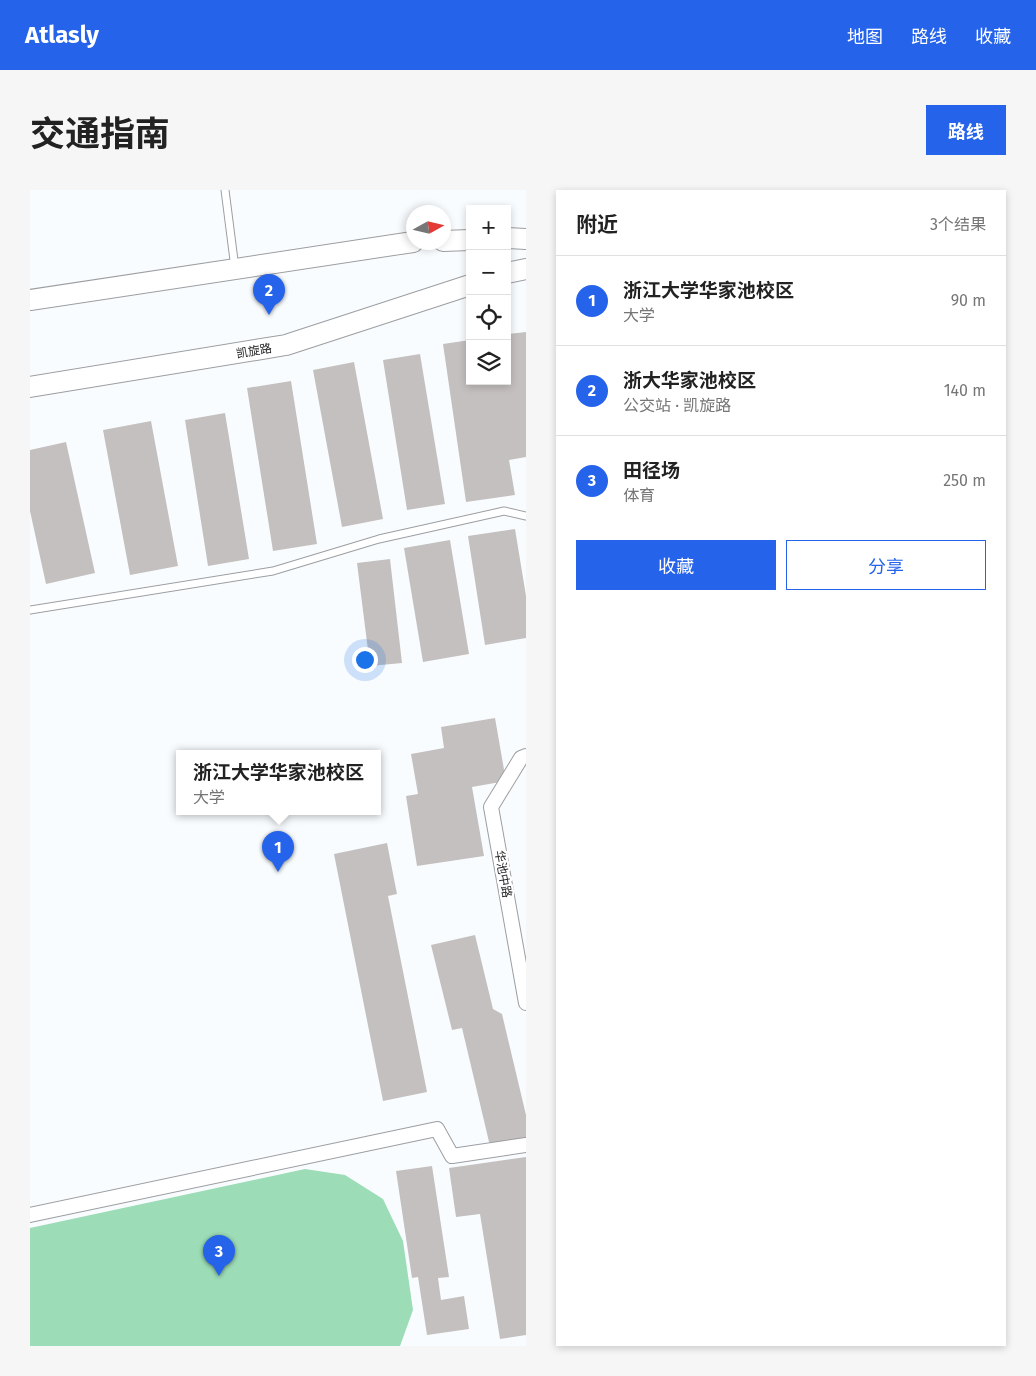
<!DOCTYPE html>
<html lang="zh">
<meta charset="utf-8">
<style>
:root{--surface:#fff;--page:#f6f6f6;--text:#222;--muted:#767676;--line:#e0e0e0;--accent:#2563eb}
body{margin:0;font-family:"Fira Sans","Noto Sans SC",sans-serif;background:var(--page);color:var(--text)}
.controls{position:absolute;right:15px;top:15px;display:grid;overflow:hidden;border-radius:0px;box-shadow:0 2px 8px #0003}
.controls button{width:45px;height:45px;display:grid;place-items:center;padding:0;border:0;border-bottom:1px solid var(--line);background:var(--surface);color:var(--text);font:25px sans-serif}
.compass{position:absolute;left:376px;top:15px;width:45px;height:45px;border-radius:50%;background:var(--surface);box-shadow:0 2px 8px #0003;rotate:82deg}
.you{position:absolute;left:334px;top:469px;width:18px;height:18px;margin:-12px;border:4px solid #fff;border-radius:50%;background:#1a73e8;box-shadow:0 0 0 8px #1a73e833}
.badge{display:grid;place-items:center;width:32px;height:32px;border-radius:50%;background:var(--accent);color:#fff;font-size:16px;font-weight:700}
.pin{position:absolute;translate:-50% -41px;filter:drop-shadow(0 1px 2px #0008)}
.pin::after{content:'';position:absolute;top:26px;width:18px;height:15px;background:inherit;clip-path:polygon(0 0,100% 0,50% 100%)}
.popup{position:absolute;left:146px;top:560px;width:205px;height:65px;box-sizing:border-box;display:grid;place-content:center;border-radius:0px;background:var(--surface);filter:drop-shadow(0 1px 4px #0005);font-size:16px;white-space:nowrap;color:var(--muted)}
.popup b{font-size:19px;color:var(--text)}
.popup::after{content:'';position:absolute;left:50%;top:100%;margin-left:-10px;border:10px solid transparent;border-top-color:var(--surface)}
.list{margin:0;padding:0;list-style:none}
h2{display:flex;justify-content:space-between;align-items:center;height:65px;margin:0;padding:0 20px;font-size:21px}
h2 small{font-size:16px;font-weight:400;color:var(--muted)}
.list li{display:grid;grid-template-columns:32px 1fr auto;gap:15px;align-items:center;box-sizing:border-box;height:90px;padding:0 20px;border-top:1px solid var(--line)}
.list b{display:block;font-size:19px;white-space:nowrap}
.list p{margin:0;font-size:16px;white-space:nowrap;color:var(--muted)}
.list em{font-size:16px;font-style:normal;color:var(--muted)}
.actions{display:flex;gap:10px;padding:15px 20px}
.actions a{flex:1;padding:11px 0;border:1px solid var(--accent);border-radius:0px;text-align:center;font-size:18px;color:var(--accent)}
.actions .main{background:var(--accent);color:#fff}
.icon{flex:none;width:28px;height:28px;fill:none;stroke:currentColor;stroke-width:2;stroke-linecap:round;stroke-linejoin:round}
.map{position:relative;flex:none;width:496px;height:1156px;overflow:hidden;border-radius:0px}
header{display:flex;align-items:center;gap:30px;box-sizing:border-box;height:70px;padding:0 25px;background:var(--accent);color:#fff}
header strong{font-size:24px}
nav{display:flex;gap:28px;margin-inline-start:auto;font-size:18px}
.intro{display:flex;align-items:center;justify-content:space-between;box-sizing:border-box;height:120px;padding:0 30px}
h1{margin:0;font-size:35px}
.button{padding:12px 22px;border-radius:0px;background:var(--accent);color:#fff;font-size:18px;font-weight:700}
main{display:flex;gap:30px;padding:0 30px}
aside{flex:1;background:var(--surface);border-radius:0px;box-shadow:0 2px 8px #0003}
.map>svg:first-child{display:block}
.green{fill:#9cdcb6}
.building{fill:#c4c0bf}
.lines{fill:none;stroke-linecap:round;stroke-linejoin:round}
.lane-casing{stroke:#9c9ea1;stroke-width:9}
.street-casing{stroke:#9c9ea1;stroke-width:16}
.secondary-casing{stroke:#9c9ea1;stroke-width:22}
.lane{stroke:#fff;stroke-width:7}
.street{stroke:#fff;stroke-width:14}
.secondary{stroke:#fff;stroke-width:20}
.labels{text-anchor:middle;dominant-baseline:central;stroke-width:4.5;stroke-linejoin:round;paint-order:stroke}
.street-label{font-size:12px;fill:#252627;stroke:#fff}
</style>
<header>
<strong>Atlasly</strong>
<nav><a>地图</a><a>路线</a><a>收藏</a></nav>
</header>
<div class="intro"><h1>交通指南</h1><a class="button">路线</a></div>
<main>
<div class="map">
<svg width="496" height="1156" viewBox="0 0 496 1156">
<rect width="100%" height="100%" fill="#f9fcfe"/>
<!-- green -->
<path class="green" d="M275 979 315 985 353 1009 373 1051 383 1120 370 1156H0V1038Z"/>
<!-- building -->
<path class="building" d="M496 142V267L479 270 485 305 436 312 413 154 440 150V191H477V144Z
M390 164 415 314 377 320 353 170Z
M324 172 353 329 312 337 283 180Z
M261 191 287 354 243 361 217 198Z
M195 223 219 369 178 376 155 230Z
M121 231 148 376 100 385 73 240Z
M36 252 65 383 16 394 0 321V260Z
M485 339 496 406V448L455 455 438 346Z
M420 350 439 464 393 472 374 358Z
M360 369 372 473 340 476 327 373Z
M465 528 476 591 442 597 454 666 387 676 376 606 388 604 381 564 414 558 411 537Z
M357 653 367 704 358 706 397 902 353 911 304 664Z
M445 745 463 819 472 824 496 925V947L460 956 432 838 422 840 401 755Z
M496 967V1145L470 1149 450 1024 426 1027 419 978Z
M402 976 419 1087 408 1088 411 1110 434 1106 439 1139 397 1145 388 1087 382 1088 366 981Z"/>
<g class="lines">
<!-- lane casing -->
<g class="lane-casing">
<path id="lane" d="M195 0 205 78
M0 420 243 381 349 349 474 321 496 326"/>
</g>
<!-- street casing -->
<g class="street-casing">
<path id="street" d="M496 566 491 568 461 617 496 813
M0 1025 407 939 422 966 496 955"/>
</g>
<!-- secondary casing -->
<g class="secondary-casing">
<path id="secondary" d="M477 48 496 49
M413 51 440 50
M477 83 496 79
M0 110 383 52
M0 197 256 155 440 95"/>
</g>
<!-- lane -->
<use href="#lane" class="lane"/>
<!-- street -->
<use href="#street" class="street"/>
<!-- secondary -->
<use href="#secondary" class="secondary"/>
</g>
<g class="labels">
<!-- street labels -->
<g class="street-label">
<text transform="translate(224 161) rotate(-10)">凯旋路</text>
<text transform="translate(473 684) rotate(80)">华池中路</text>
</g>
</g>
</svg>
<div class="controls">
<button>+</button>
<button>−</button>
<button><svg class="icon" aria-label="locate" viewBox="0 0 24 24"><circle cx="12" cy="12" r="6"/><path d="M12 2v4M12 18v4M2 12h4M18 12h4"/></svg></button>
<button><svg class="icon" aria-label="layers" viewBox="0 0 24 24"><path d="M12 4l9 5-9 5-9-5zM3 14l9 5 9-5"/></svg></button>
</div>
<svg class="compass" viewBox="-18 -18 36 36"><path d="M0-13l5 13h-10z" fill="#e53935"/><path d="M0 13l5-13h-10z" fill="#767676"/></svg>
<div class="you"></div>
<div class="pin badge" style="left:248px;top:682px">1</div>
<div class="popup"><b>浙江大学华家池校区</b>大学</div>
<div class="pin badge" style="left:239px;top:125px">2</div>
<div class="pin badge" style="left:189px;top:1086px">3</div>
</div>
<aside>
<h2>附近<small>3个结果</small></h2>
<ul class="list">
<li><span class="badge">1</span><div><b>浙江大学华家池校区</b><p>大学</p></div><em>90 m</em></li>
<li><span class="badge">2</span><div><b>浙大华家池校区</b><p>公交站 · 凯旋路</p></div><em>140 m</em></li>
<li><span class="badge">3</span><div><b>田径场</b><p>体育</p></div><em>250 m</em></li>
</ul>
<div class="actions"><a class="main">收藏</a><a>分享</a></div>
</aside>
</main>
